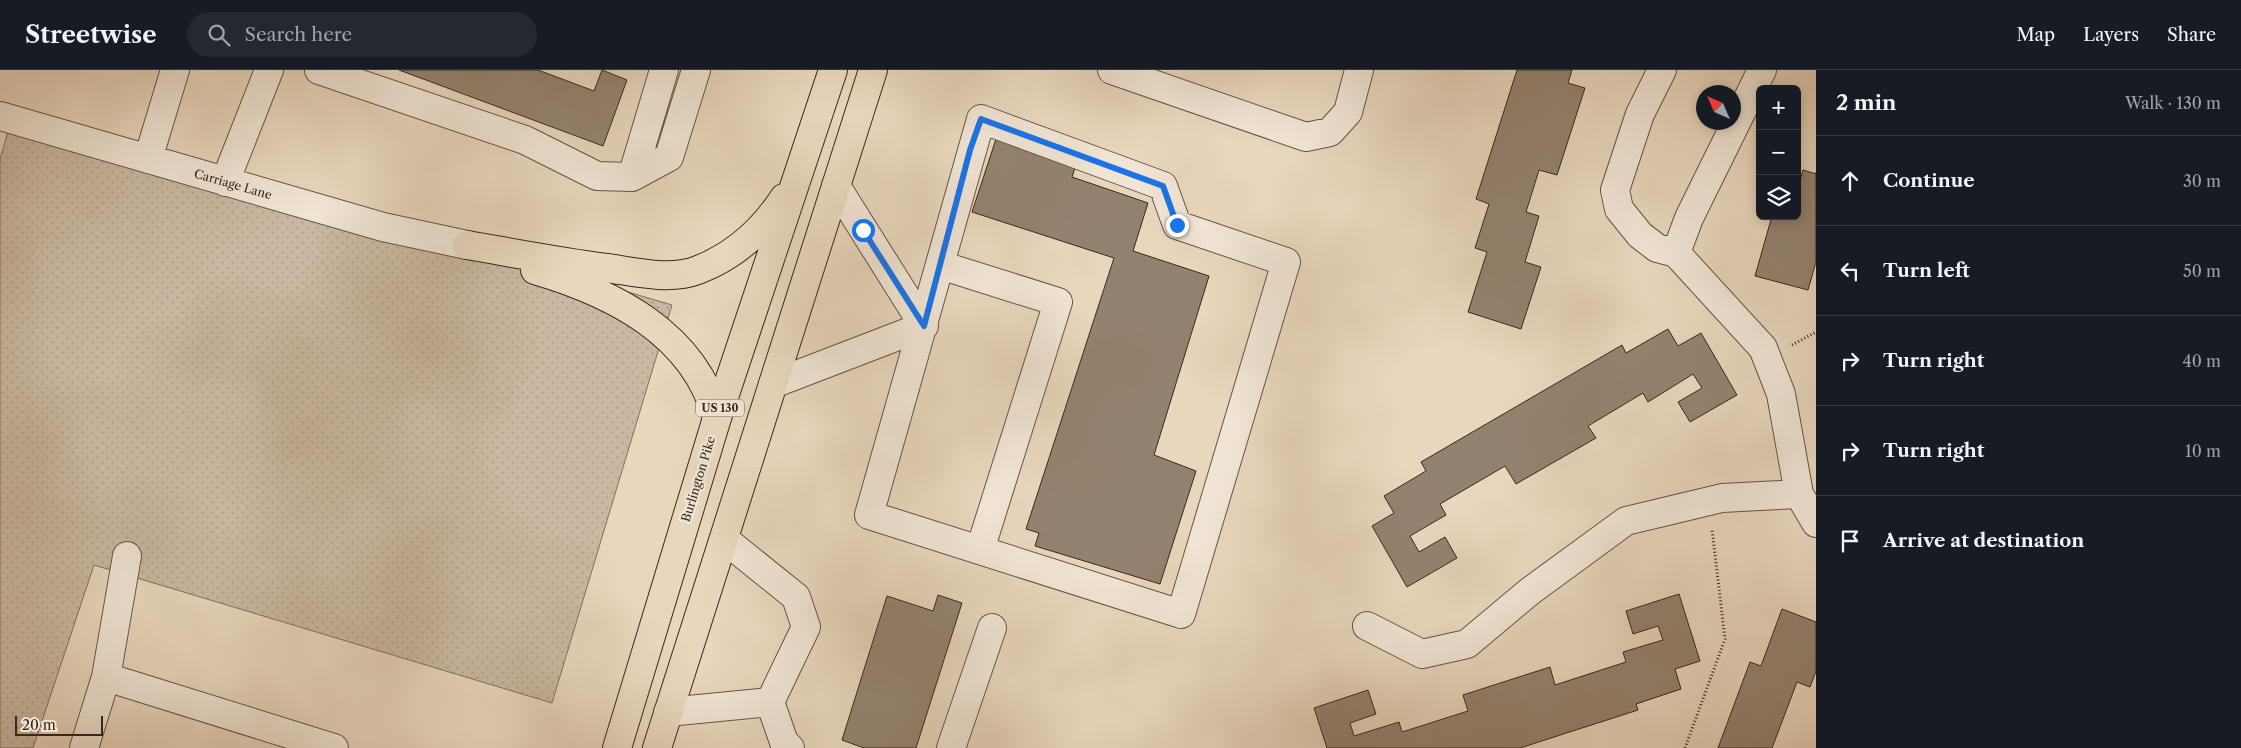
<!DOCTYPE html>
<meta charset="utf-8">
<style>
:root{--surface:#171b24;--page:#242831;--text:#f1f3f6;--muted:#9ea1a6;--line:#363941}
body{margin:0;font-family:"Libre Caslon Text",serif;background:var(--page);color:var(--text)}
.controls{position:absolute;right:15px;top:15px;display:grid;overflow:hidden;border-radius:8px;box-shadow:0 2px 12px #0003}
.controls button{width:45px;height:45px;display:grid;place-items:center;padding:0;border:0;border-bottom:1px solid var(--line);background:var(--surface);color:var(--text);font:25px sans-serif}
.compass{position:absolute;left:1696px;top:15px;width:45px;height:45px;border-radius:50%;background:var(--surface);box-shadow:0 2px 12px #0003;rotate:315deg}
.scale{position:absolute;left:15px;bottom:12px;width:88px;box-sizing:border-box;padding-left:5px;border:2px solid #3a281c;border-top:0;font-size:14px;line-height:18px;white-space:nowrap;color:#3a281c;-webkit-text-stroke:4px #f0e4d4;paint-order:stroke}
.stop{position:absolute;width:15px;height:15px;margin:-11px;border:4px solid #1a73e8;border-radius:50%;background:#fff}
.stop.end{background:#1a73e8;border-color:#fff;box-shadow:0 1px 5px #0008}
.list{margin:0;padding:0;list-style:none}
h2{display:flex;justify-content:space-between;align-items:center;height:65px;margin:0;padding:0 20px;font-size:21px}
h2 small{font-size:16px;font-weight:400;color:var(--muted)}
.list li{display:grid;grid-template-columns:32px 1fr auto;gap:15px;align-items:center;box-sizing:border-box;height:90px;padding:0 20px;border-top:1px solid var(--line)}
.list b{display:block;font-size:19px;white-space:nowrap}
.list em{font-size:16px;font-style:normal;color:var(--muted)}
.icon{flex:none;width:28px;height:28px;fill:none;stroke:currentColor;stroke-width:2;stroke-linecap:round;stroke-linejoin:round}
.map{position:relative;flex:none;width:1816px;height:678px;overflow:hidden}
header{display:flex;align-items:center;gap:30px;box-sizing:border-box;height:70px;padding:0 25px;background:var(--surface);border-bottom:1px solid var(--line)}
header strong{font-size:24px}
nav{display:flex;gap:28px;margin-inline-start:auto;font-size:18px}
.search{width:350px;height:45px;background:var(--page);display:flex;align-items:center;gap:12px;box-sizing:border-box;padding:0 18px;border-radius:28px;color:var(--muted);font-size:19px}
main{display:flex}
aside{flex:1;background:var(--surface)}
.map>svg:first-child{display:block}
.grass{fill:url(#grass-dots);stroke:#82705f}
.building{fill:#948270;stroke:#3a281c}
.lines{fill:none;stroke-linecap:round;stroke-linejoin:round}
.minor-casing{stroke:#665444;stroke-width:30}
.highway-casing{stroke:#3a281c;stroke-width:30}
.path{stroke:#3a281c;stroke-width:3;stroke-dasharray:1 2.5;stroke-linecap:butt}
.minor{stroke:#f0e4d4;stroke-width:28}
.highway{stroke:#e8d6bd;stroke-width:28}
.route{stroke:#1a73e8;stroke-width:6}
.labels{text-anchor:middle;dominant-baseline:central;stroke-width:5;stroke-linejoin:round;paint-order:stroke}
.shield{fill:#f0e4d4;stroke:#716053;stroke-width:1}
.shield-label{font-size:11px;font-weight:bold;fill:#3a281c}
.street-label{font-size:12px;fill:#3a281c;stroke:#f0e4d4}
</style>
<header>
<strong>Streetwise</strong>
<div class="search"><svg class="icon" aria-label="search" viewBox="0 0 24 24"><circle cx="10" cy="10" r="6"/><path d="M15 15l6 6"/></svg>Search here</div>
<nav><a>Map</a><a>Layers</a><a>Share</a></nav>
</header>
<main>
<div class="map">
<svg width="1816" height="678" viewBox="0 0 1816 678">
<defs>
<pattern id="grass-dots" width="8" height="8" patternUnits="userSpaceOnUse" patternTransform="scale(1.25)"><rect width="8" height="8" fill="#cab8a2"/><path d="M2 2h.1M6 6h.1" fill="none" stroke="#ae9e8b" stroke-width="1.8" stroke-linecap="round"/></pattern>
</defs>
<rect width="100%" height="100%" fill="#e8d6bd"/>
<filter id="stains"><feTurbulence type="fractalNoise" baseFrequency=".004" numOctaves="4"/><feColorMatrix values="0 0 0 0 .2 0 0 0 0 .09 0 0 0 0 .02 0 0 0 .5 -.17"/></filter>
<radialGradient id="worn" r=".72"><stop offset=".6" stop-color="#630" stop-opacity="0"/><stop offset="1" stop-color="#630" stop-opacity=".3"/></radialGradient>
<!-- grass -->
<path class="grass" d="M14 41 672 235 552 633 94 495 33 678H0V89Z"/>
<!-- building -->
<path class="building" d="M399 0H538L594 21 602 0 627 10 603 76Z
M1517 0H1572L1568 13 1585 18 1557 105 1539 100 1526 142 1539 146 1525 192 1541 197 1521 259 1468 242 1487 182 1475 178 1489 134 1476 129Z
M997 66 1077 92 1072 107 1148 133 1133 181 1209 206 1154 385 1196 401 1160 514 1035 476 1039 463 1026 459 1114 188 972 142Z
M1803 100 1816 104V102V192L1808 220 1755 206 1772 146 1790 148V146H1797V121Z
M1668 259 1678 276 1701 263 1737 325 1690 352 1678 332 1702 318 1693 304 1648 332 1643 323 1588 356 1596 368 1516 414 1505 396 1440 434 1446 445 1410 466 1419 482 1445 467 1457 488 1407 517 1372 456 1394 443 1384 426 1426 401 1421 392 1622 275 1626 283Z
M1679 524 1700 591 1675 599 1681 619 1636 634 1638 640 1520 678H1327L1314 638 1368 620 1376 644 1350 653 1354 666 1399 652 1402 662 1468 641 1463 625 1550 597 1555 615 1626 592 1623 582 1663 570 1658 556 1633 564 1626 541Z
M938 525 962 533 916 678H864L842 670 887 526 933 541Z
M1782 539 1816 552V601L1810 617 1797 612 1772 678H1718L1750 592 1761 596Z"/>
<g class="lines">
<!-- minor casing -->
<g class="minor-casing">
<path id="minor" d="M319 0 525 70 597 106 632 107 664 0
M1112 0 1306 67 1330 62 1348 42 1359 0
M1662 0 1640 44 1615 120 1619 139 1640 165 1657 178 1676 183
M1762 0 1689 148 1676 183 1763 278 1781 324 1799 424 1816 453
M0 46 383 157 467 175
M981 49 1163 116 1177 155 1286 192 1181 544 869 445Z
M148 89 175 0
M632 107 669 87 696 0
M225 112 269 0
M836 116 924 256
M940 195 1058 232 980 480
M773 314 924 256
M724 469 796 527 806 557 770 632 784 672 790 678
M1367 556 1422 584 1467 574 1529 522 1626 451 1722 428 1799 424
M106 607 127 486
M668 642 770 632
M84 678 106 607 334 678
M951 678 992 558"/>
</g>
<!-- highway casing -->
<g class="highway-casing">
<path id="highway" d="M467 175C514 183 560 192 607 198 636 202 669 211 698 200 734 186 763 160 784 128
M535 200C613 223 694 263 717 348
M617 678 717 348 833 0
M657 678 873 0"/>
</g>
<!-- path -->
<path class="path" d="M1792 275 1816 262
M1685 678 1725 569 1712 459"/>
<!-- minor -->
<use href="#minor" class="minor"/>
<!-- highway -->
<use href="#highway" class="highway"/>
</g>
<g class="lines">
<!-- route -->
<path class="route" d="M863 160 924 256 970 80 981 49 1163 116 1177 155"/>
</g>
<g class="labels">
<!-- shield labels -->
<rect class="shield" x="696" y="329.5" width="48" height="17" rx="4"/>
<g class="shield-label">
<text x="720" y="338">US 130</text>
</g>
<!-- street labels -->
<g class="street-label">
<text transform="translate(233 114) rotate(16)">Carriage Lane</text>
<text transform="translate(698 409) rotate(-73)">Burlington Pike</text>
</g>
</g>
<rect width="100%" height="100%" filter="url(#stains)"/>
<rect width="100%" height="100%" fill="url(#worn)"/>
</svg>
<div class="controls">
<button>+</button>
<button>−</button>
<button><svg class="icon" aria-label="layers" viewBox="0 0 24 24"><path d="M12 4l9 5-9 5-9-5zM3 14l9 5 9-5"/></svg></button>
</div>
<svg class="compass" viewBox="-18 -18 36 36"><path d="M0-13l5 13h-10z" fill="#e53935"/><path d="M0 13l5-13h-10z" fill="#9ea1a6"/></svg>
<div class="scale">20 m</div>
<div class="stop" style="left:863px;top:160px"></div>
<div class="stop end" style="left:1177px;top:155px"></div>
</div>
<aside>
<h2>2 min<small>Walk · 130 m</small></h2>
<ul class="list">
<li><svg class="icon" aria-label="ahead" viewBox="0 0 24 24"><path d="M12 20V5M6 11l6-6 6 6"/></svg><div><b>Continue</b></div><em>30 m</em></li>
<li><svg class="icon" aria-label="left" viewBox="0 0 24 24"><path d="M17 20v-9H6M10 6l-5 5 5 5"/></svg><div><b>Turn left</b></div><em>50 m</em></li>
<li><svg class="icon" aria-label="right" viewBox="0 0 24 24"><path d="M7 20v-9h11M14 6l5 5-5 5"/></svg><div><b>Turn right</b></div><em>40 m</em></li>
<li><svg class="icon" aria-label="right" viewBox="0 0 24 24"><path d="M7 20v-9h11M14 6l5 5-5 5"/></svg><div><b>Turn right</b></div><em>10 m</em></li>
<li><svg class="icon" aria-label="arrive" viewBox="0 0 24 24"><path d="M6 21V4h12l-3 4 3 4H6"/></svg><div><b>Arrive at destination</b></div></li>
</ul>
</aside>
</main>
